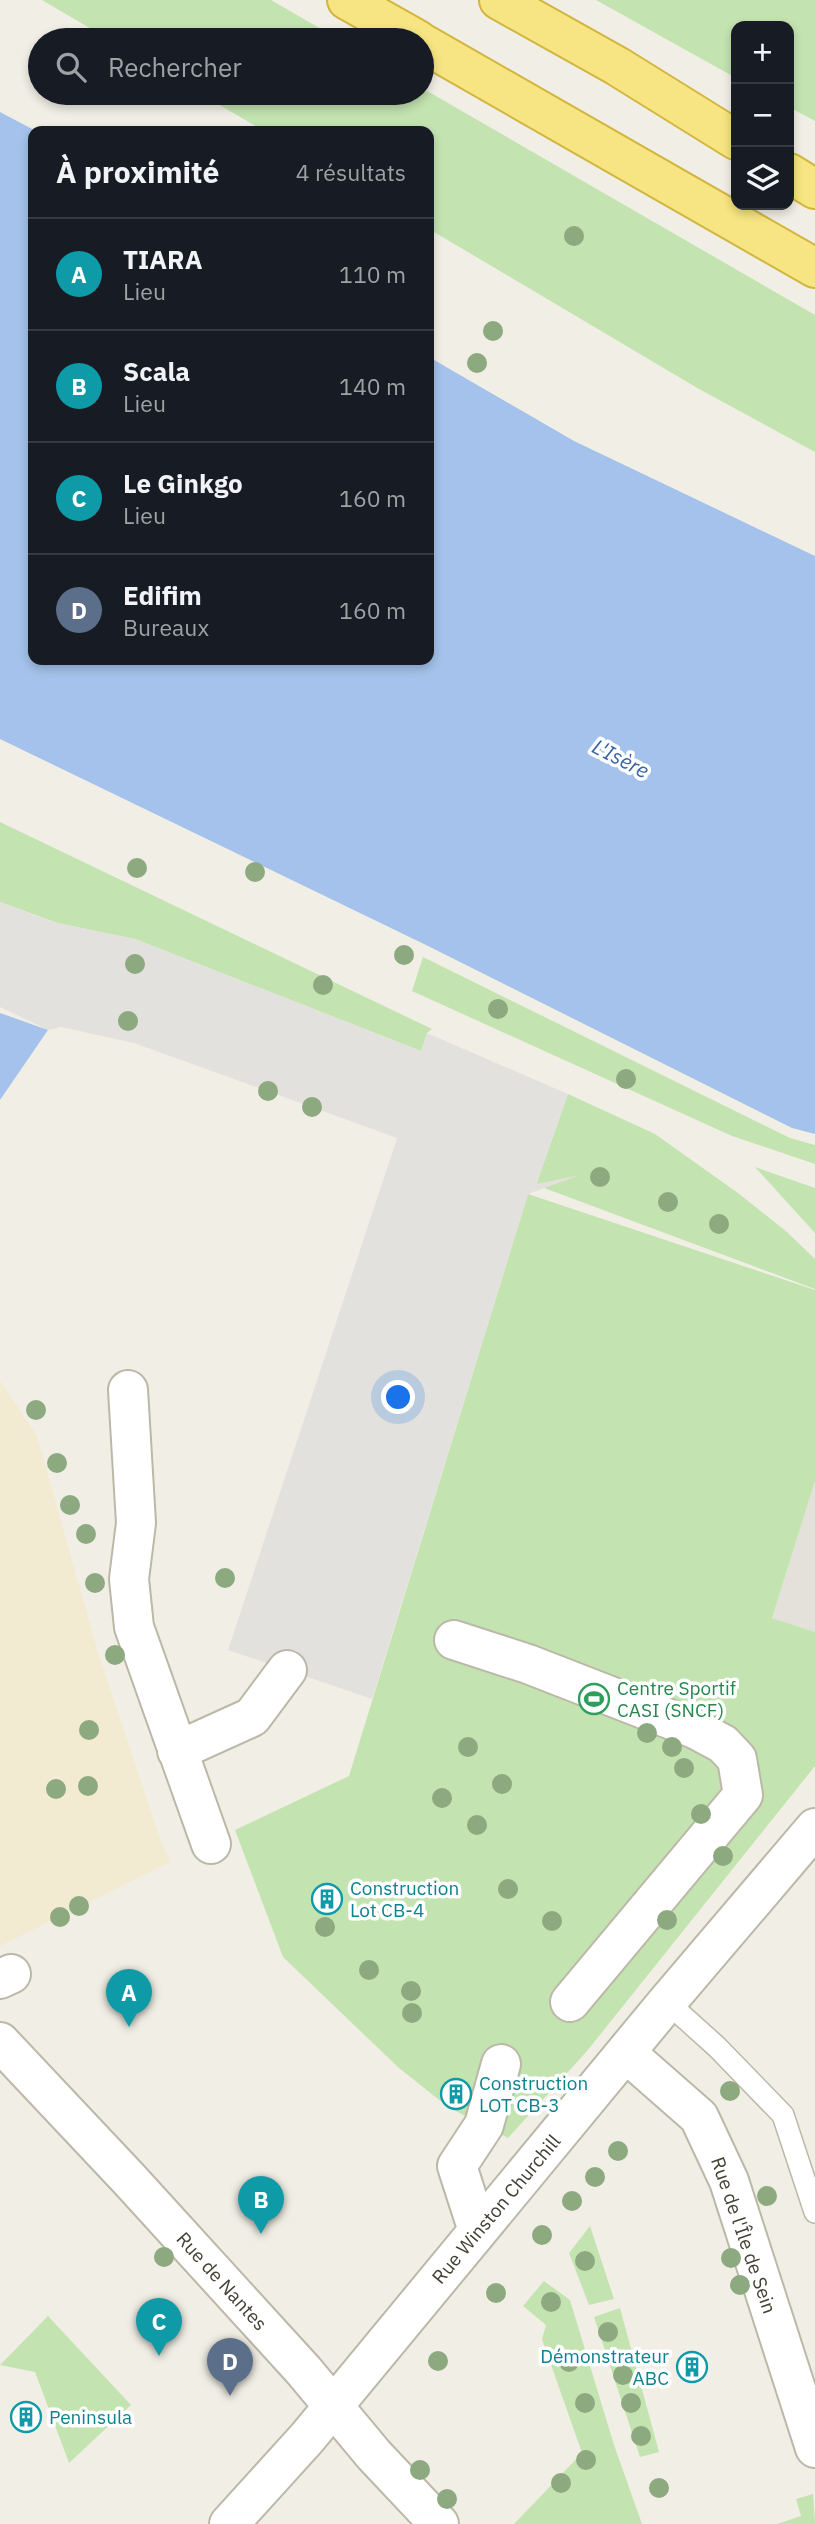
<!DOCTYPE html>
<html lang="fr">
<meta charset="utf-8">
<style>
:root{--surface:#171b24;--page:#20242c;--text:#f1f3f6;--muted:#9ea1a6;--line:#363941;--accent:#2563eb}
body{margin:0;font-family:"IBM Plex Sans",sans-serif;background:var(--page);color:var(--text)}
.controls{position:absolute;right:21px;top:21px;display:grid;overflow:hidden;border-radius:14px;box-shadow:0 4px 10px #0003}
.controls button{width:63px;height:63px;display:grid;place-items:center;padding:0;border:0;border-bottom:2px solid var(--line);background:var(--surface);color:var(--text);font:35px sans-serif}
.you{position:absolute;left:399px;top:1398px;width:24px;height:24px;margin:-18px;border:5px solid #fff;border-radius:50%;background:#1a73e8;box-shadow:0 0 0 10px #1a73e833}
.badge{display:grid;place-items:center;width:46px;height:46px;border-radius:50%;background:var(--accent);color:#fff;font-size:23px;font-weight:700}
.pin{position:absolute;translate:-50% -58px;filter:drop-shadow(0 2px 4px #0008)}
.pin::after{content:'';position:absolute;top:37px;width:24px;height:21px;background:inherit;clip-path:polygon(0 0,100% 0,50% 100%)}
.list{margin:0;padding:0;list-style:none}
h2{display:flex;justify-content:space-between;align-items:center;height:91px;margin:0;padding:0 28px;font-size:30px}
h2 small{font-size:23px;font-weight:400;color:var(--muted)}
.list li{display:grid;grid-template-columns:46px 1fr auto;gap:21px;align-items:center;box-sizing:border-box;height:112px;padding:0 28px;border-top:2px solid var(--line)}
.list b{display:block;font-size:26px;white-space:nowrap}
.list p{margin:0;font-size:23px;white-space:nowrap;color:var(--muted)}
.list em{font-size:23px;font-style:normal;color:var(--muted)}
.icon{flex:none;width:38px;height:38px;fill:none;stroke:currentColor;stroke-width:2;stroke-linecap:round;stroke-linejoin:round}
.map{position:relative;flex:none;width:815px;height:2524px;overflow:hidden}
.search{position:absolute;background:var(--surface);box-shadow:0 4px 10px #0003;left:28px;top:28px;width:406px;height:77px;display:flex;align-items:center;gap:18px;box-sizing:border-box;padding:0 24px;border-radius:38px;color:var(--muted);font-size:26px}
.panel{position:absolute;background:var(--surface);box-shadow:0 4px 10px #0003;left:28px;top:126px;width:406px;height:539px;border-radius:14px}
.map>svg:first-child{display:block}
.commercial{fill:#f2ead1}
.industrial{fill:#e3e1da}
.green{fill:#c3e3b0}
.parking{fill:#e2e1dd}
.water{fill:#a4c2eb}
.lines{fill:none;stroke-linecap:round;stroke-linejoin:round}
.service-casing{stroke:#bcb8a8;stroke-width:24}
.minor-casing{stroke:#bcb8a8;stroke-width:42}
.trunk-casing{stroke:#d2b53e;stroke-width:42}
.service{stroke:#fff;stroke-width:21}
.minor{stroke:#fff;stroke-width:38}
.trunk{stroke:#f6e582;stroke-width:38}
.tree{fill:#8da97f}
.labels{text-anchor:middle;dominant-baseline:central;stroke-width:7;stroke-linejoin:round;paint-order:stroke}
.leisure-label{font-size:19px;fill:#27864d;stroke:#fff;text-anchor:start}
.culture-label{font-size:19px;fill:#0d838f;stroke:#fff;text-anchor:start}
.street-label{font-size:19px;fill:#434035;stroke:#fff}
.water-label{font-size:21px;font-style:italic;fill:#3664a7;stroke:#fff}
</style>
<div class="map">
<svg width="815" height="2524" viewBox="0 0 815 2524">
<rect width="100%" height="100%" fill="#f1efe5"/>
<!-- commercial -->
<path class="commercial" d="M0 1381 37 1436 97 1649 162 1844 170 1862 0 1946Z"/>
<!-- industrial -->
<path class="industrial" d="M815 1481V1632L772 1618Z"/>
<!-- green -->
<path class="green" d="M42 0H271L340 40H110Z
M596 0H815V121L789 107V26H736V78Z
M422 88 815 315V452L699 389 429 229V131H264L199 93H422Z
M0 822 432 1029 427 1033 421 1051 135 939 57 923 0 902Z
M423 957 790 1138 815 1145V1164L732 1136 412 991Z
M568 1094 655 1134 738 1193 787 1232 815 1259V1289L536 1185Z
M755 1167 815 1188V1233Z
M528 1194 815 1290V1481L772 1618 815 1632V1766L587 2051 508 2138 448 2107 399 2068 283 1957 235 1830 349 1776Z
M590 2226 614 2299 589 2305 569 2253Z
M544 2281 570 2300 614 2445 642 2524H514L582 2453 542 2339 546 2325 523 2306Z
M620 2308 659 2452 640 2457 594 2317Z
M48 2316 131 2405 69 2463 35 2372 0 2365Z
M813 2494 815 2524H777L801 2516 796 2499Z"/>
<!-- parking -->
<path class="parking" d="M0 902 53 922 135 939 421 1051 427 1033 568 1094 536 1184 580 1175 528 1194 372 1699 228 1650 397 1138 134 1043 61 1027 48 1030 0 1007Z"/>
<!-- water -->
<path class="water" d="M0 112 36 131H33V660H429V357L574 441 815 556V1134L792 1128 426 945 0 739Z
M0 1013 48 1030 0 1100Z"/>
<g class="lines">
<!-- service casing -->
<g class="service-casing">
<path id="service" d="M667 2002 717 2047 783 2115 815 2212"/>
</g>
<!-- minor casing -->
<g class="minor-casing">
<path id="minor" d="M128 1390 136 1523 129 1579 134 1627 211 1844
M454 1640 528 1664 695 1729 723 1744 737 1759 743 1795 570 2002
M177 1751 252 1717 287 1670
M0 1979 11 1974
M0 2042 129 2179 304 2371 374 2455 439 2524
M626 2053 699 2117 729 2181 815 2448
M478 2231 457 2166 484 2125 501 2064
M229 2524 307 2438 667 2002 815 1828"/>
</g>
<!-- trunk casing -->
<g class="trunk-casing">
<path id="trunk" d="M347 0 418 40
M499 0 617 66 736 140
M422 43 815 268
M789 173 815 189"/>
</g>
<!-- service -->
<use href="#service" class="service"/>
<!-- minor -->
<use href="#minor" class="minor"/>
<!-- trunk -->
<use href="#trunk" class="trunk"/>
</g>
<!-- trees -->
<g class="tree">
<circle cx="574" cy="236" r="10"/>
<circle cx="493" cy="331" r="10"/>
<circle cx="477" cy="363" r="10"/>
<circle cx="137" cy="868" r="10"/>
<circle cx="255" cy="872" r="10"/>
<circle cx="404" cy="955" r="10"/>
<circle cx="135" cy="964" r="10"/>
<circle cx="323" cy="985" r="10"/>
<circle cx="498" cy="1009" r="10"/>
<circle cx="128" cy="1021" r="10"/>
<circle cx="626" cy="1079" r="10"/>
<circle cx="268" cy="1091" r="10"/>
<circle cx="312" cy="1107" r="10"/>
<circle cx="600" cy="1177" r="10"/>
<circle cx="668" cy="1202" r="10"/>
<circle cx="719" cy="1224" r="10"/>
<circle cx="36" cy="1410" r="10"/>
<circle cx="57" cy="1463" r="10"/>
<circle cx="70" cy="1505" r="10"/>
<circle cx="86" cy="1534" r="10"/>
<circle cx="225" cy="1578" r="10"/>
<circle cx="95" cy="1583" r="10"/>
<circle cx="115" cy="1655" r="10"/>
<circle cx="89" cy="1730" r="10"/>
<circle cx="647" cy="1733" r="10"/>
<circle cx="468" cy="1747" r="10"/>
<circle cx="672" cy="1747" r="10"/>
<circle cx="684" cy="1768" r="10"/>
<circle cx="502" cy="1784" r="10"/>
<circle cx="88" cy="1786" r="10"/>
<circle cx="56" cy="1789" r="10"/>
<circle cx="442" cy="1798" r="10"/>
<circle cx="701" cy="1814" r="10"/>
<circle cx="477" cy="1825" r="10"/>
<circle cx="723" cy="1856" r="10"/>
<circle cx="508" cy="1889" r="10"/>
<circle cx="79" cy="1906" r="10"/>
<circle cx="60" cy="1917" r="10"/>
<circle cx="667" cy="1920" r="10"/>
<circle cx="552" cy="1921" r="10"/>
<circle cx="325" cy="1927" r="10"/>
<circle cx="369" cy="1970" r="10"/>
<circle cx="411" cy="1991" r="10"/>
<circle cx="412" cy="2013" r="10"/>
<circle cx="730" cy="2091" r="10"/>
<circle cx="618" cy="2151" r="10"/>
<circle cx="595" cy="2177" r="10"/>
<circle cx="767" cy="2196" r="10"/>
<circle cx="572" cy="2201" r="10"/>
<circle cx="542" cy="2235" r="10"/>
<circle cx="164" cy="2257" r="10"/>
<circle cx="731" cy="2258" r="10"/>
<circle cx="585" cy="2261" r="10"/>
<circle cx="740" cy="2285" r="10"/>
<circle cx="496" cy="2293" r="10"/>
<circle cx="551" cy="2302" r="10"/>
<circle cx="608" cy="2332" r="10"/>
<circle cx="438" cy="2361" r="10"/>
<circle cx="569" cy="2362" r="10"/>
<circle cx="623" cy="2375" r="10"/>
<circle cx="585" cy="2403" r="10"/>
<circle cx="631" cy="2403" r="10"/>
<circle cx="641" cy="2436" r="10"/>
<circle cx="586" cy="2460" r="10"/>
<circle cx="420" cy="2470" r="10"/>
<circle cx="561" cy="2483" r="10"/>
<circle cx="659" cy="2488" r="10"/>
<circle cx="447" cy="2499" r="10"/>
</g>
<!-- icons -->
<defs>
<g id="stadium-ring" transform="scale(1.575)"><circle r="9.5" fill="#fff" stroke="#2e9e5b" stroke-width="1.5"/><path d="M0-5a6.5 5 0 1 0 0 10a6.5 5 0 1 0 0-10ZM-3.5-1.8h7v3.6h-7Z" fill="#2e9e5b"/></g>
<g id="building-ring" transform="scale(1.575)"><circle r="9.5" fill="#fff" stroke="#0f9aa8" stroke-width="1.5"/><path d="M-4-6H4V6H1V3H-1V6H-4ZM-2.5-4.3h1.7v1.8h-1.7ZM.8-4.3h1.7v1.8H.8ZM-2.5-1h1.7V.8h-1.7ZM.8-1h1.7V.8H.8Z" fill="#0f9aa8"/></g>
</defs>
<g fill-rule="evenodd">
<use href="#stadium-ring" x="594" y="1699"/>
<use href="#building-ring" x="327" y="1899"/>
<use href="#building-ring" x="456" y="2094"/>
<use href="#building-ring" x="692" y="2367"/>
<use href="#building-ring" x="26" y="2417"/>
</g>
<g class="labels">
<!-- leisure labels -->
<g class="leisure-label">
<text x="617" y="1688">Centre Sportif<tspan x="617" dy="22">CASI (SNCF)</tspan></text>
</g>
<!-- culture labels -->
<g class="culture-label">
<text x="350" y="1888">Construction<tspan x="350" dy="22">Lot CB-4</tspan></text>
<text x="479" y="2083">Construction<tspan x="479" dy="22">LOT CB-3</tspan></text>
<text x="669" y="2356" text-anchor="end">Démonstrateur<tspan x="669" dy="22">ABC</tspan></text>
<text x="49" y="2417">Peninsula</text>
</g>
<!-- street labels -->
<g class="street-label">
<text transform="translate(496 2209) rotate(-50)">Rue Winston Churchill</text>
<text transform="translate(744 2235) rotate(71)">Rue de l'Île de Sein</text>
<text transform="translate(222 2281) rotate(48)">Rue de Nantes</text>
</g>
<!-- water labels -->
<g class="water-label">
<text transform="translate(621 758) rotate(27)">L'Isère</text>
</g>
</g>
</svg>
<div class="controls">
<button>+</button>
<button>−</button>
<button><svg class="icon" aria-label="layers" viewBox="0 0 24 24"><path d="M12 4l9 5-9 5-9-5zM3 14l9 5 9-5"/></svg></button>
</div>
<div class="you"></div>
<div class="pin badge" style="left:129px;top:2027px;background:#0f9aa8">A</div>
<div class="pin badge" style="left:261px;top:2234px;background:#0f9aa8">B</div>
<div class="pin badge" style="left:159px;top:2356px;background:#0f9aa8">C</div>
<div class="pin badge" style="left:230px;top:2396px;background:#5c6f8a">D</div>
<div class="search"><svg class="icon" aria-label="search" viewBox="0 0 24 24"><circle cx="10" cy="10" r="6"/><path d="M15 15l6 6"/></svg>Rechercher</div>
<section class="panel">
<h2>À proximité<small>4 résultats</small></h2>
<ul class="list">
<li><span class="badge" style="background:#0f9aa8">A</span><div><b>TIARA</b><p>Lieu</p></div><em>110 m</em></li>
<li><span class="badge" style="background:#0f9aa8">B</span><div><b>Scala</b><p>Lieu</p></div><em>140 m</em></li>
<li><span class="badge" style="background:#0f9aa8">C</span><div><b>Le Ginkgo</b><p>Lieu</p></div><em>160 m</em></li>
<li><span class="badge" style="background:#5c6f8a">D</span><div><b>Edifim</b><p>Bureaux</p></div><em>160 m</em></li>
</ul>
</section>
</div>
